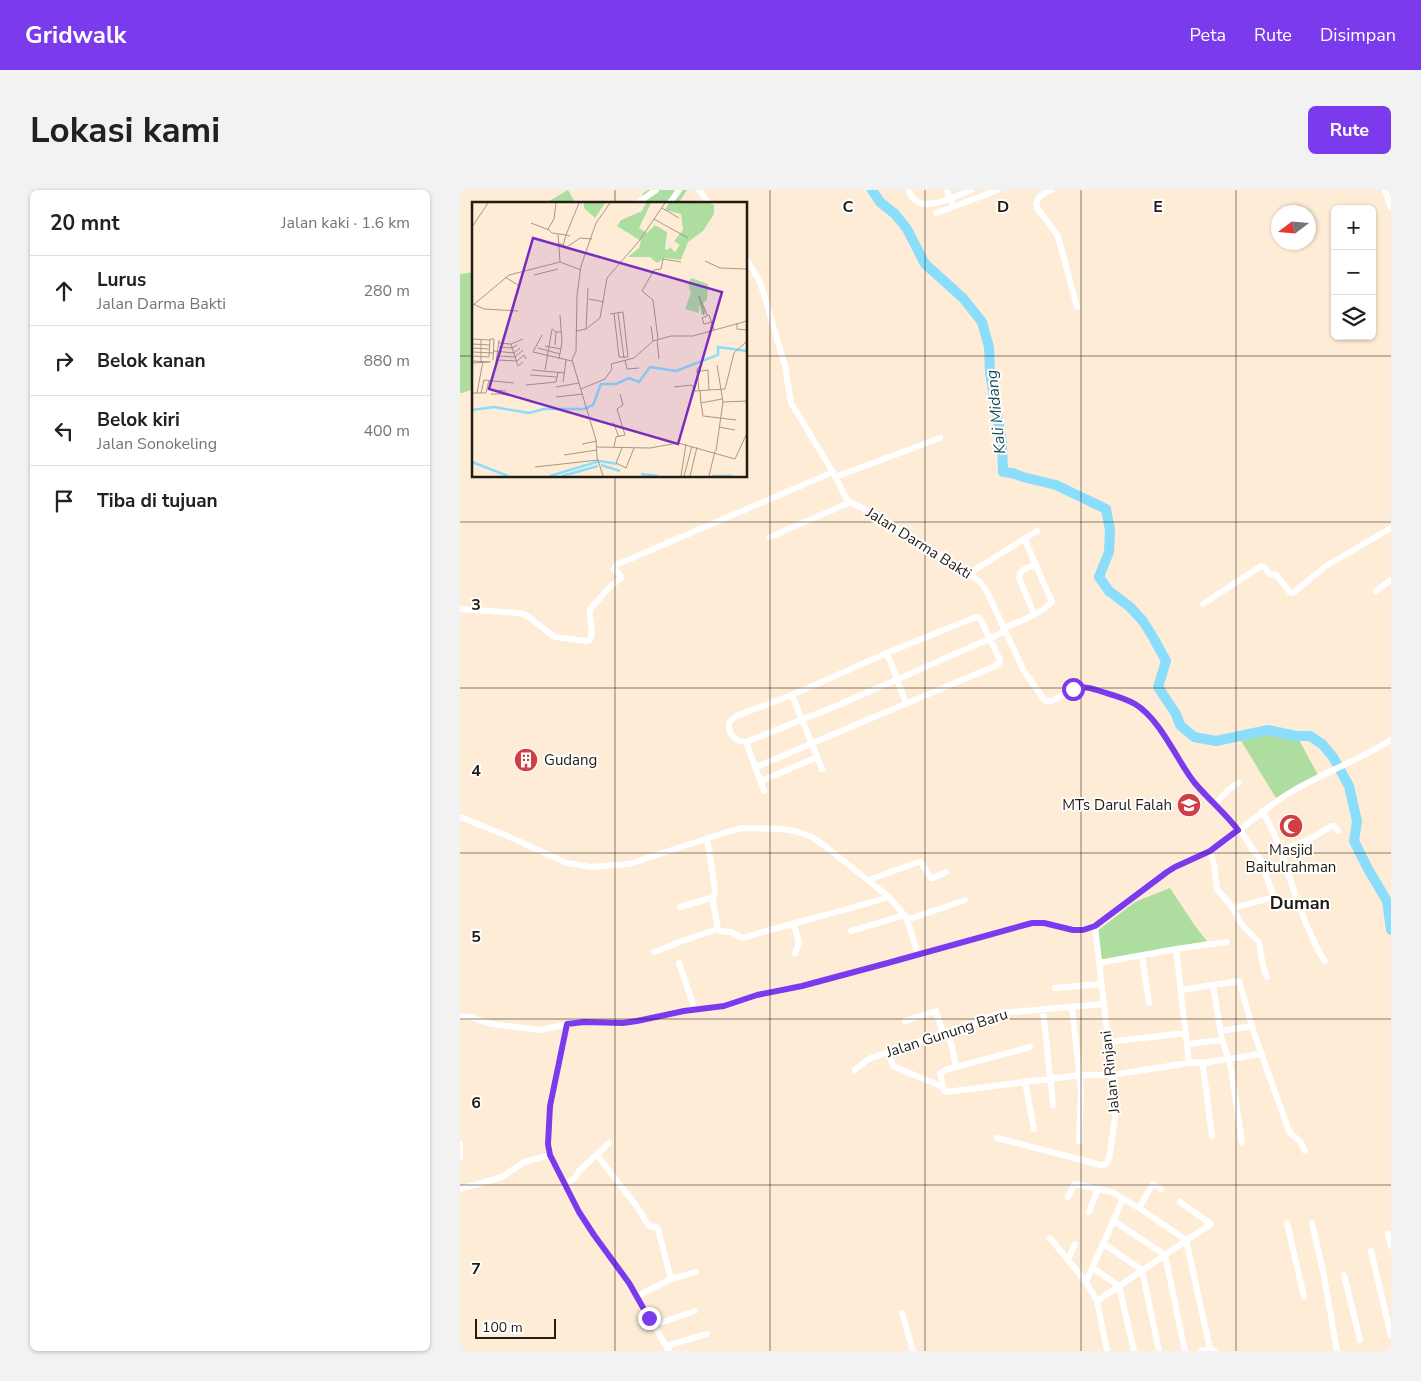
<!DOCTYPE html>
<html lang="id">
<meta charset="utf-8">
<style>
:root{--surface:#fff;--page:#f2f2f2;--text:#202124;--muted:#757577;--line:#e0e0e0;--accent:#7c3aed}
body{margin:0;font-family:"Nunito Sans",sans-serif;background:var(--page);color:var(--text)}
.controls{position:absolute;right:15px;top:15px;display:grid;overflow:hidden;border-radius:8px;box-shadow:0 1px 4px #0004}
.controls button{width:45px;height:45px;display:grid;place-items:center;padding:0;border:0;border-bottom:1px solid var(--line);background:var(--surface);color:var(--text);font:25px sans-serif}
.compass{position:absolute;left:811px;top:15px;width:45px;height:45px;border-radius:50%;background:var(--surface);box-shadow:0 1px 4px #0004;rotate:254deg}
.scale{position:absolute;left:15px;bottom:12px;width:81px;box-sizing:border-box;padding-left:5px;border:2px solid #231c14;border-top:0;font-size:14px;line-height:18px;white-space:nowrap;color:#231c14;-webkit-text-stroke:4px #fff;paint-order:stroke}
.stop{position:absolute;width:15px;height:15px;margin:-11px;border:4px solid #7c3aed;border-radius:50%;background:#fff}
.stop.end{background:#7c3aed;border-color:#fff;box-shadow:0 1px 5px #0008}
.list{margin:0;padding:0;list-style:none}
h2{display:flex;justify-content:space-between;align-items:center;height:65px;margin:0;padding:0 20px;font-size:21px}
h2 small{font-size:16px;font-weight:400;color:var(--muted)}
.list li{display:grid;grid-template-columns:32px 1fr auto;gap:15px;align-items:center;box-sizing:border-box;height:70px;padding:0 20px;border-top:1px solid var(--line)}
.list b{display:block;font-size:19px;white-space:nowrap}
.list p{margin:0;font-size:16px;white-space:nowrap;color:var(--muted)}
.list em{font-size:16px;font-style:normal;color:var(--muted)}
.icon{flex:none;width:28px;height:28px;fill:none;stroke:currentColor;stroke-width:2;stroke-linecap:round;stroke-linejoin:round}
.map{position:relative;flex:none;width:931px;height:1161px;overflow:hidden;border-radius:8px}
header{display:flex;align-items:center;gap:30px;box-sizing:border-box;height:70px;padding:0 25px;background:var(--accent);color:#fff}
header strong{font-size:24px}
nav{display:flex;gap:28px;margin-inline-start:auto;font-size:18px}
.intro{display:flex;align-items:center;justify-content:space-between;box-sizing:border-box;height:120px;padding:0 30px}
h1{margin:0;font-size:35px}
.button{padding:12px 22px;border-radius:8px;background:var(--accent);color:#fff;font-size:18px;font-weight:700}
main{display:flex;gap:30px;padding:0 30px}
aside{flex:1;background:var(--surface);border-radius:8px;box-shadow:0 1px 4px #0004}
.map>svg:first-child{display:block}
.green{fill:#addea0}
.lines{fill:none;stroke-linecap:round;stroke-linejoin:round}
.river{stroke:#8adefb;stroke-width:10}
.minor{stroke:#fff;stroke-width:6}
.route{stroke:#7c3aed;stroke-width:6}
.grid{fill:none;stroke:#231c14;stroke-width:1;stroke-opacity:0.55}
.labels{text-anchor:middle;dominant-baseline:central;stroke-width:4;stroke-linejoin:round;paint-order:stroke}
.street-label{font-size:15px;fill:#231c14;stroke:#fff}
.poi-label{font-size:15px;fill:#231c14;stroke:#fff;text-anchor:start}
.water-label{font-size:16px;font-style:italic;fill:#1c4c5b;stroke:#fff}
.quarter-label{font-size:18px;font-weight:bold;fill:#231c14;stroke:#fff}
.inset-river{fill:none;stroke:#8adefb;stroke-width:2.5}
.inset-road{fill:none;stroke:#a79988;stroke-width:1}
.view{fill:#7b2cbf;fill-opacity:0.15;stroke:#7b2cbf;stroke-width:2.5}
.inset-edge{fill:none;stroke:#231c14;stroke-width:2.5}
.grid-label{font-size:16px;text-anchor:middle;font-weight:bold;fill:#231c14;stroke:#fff;stroke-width:4;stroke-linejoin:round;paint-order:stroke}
</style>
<header>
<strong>Gridwalk</strong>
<nav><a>Peta</a><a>Rute</a><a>Disimpan</a></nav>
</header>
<div class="intro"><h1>Lokasi kami</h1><a class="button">Rute</a></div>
<main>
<aside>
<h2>20 mnt<small>Jalan kaki · 1.6 km</small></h2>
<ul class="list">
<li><svg class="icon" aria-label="ahead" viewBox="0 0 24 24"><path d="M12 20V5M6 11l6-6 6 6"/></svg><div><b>Lurus</b><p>Jalan Darma Bakti</p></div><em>280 m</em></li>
<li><svg class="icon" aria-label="right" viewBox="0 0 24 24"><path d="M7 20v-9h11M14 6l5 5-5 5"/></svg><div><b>Belok kanan</b></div><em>880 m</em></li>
<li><svg class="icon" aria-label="left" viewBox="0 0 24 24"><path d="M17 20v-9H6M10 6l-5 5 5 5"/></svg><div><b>Belok kiri</b><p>Jalan Sonokeling</p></div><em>400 m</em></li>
<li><svg class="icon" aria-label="arrive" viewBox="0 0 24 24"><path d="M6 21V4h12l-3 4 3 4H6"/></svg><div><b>Tiba di tujuan</b></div></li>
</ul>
</aside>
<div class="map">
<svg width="931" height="1161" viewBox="0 0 931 1161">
<rect width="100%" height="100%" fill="#ffecd6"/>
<!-- green -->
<path class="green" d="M108 0 116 14H84Z
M188 0H227L218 14H187L182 4Z
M14 82V199L2 203H0V84Z
M809 543 838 548 858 585 816 608 780 549Z
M710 698 735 736 747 751 639 770 637 741 675 712Z"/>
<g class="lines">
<!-- river -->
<path class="river" d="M412 0 420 12 435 24 447 39 465 74 503 108 522 132 529 157 530 183 542 253 543 282 552 283 563 287 596 295 646 319 650 340 649 362 639 387 649 401 670 417 683 431 694 449 706 471 698 497 716 524 720 535 734 547 756 551 808 540 836 546H850L862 554 873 567 889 596 897 631 894 651 908 679 927 711 931 740"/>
<!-- minor -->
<path class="minor" d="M239 0 249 14
M449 0C450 3 452 8 455 10 466 22 499 4 512 0
M487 0 493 16
M592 0C583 4 574 7 577 18L596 43 599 50 617 117
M925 0 931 18
M176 14 196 0
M209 14 219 0
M476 23 538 0
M286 69 298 88 303 101 325 176 331 213 373 282 386 308 388 311 416 325 455 349 511 385 520 392 526 400 564 481 583 508 586 511H592L617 497 629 498 665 509 674 514 684 521 698 537 734 592 778 640
M375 287 480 248
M310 347 391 312
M508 384 577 341
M916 401 931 390
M743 414 801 376 804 377 810 384 816 385 830 402 833 403 866 376 931 338
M0 419 59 423 66 425 95 447 125 451 130 450C135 441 128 429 130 419L150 397 161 388 160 385 154 379 156 375 373 282
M574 424 559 388C560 379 568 378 576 374
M544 438C559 431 580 425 592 412L564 348
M427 463 446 513
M332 505 362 579
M286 552 304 601
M296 577 535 476 539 473 540 470 520 428 516 427 427 463 332 505 276 526 270 531C266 544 275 551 286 552L381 514 529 449 545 441
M301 591 357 567
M755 614 768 600 778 593
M802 621C824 655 831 703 849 740 854 751 857 761 865 771
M0 627 43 644 107 673 131 677 169 674 264 643 282 638 323 639 338 642 352 647 365 656 429 707 446 727 458 764
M780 639 789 654 800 669 814 707
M247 648 255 699 253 712 258 739
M821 660 848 650 872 636H874L878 641
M750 661 754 675 757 699 769 713 783 736 799 752 803 776 807 787
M409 690 458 672H461L471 688H473L486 682
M220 717 254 707
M773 718 814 707C821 716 827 717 838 714
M447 730 505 710
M333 733 339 752 335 764
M391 741 445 725
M716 759 729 873 740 872 743 876 752 946
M194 762 225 750 258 739 260 741 271 742 283 748C331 733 381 722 429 707
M682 766 689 813
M219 773 235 820
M639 773 716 759 767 752
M753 795 762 850 769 870 771 879 782 952
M595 798 641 794
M720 800 779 791 795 846 829 941 831 944 840 951 845 961
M612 817 621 900 619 951
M583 820 593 915
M0 826 10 827 31 834 80 840 118 832 163 833 177 831 224 821 252 818 272 814 297 805 342 796 424 774 572 733C594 730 611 746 634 736 643 733 651 724 659 718 677 704 694 690 713 678 728 668 746 664 761 654 785 638 805 617 831 602 863 583 899 570 931 550
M445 831 476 821 483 843
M107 834 90 916 88 954 90 965 119 1022 134 1045 177 1106 209 1161
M487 841 492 857 496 877 570 857
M760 841 792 836
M648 852 726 843
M727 854 762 850
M428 862 433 876 483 897
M742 873 801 864
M496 877 485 880 480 883 484 901 486 902 620 885H651L729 873
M395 880 407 870 414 867 541 823 643 814
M565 892 574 939
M537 948 641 975 646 974 649 969 656 921 635 736
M0 954V967
M137 965 175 1014 189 1036 196 1037 198 1039 211 1089
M104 995 116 987 119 981 149 953
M0 999 42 987 64 972 90 965
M701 999 693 994 679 1018 726 1050 750 1159
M608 1007 614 994 652 1002 679 1018
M629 1022 638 999
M654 1031 705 1065 725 1161
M827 1033 844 1107
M852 1033 864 1086 877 1161
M928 1044 931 1056
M590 1048 626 1092 637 1111 647 1161
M644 1054 682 1080 699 1161
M911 1061 931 1146
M608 1069 615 1054
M633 1078 659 1096 674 1161
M884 1085 900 1150
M626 1092 663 1009
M177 1106 211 1089 236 1082
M637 1111 751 1034 720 1012
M442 1123 453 1161
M194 1135 235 1121
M206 1156 247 1144
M741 1161 750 1159 755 1161"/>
</g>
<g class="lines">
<!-- route -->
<path class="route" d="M189 1128 169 1093 134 1045 119 1022 90 965 88 954 90 916 107 834 124 832 163 833 177 831 224 821 264 816 297 805 342 796 424 774 572 733H584L613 740H623L635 736 707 682 715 677 750 661 778 640C765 623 748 609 734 592 716 569 701 530 675 514 665 508 653 505 643 502 634 499 622 495 613 499"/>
</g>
<!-- grid -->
<path class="grid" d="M155 0V14M310 0V1161M465 0V1161M621 0V1161M776 0V1161M0 166H14M286 166H931M155 286V1161M0 332H931M0 498H931M0 663H931M0 829H931M0 995H931"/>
<!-- icons -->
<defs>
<g id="building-disc" transform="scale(1.25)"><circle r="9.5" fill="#cf3f45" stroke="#fff"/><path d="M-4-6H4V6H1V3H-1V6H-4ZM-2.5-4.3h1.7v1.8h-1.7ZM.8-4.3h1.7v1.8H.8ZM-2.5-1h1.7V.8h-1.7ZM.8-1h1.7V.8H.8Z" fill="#fff"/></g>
<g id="school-disc" transform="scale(1.25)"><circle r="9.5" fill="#cf3f45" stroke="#fff"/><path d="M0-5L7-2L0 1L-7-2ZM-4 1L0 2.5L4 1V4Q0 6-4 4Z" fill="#fff"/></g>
<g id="mosque-disc" transform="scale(1.25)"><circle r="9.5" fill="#cf3f45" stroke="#fff"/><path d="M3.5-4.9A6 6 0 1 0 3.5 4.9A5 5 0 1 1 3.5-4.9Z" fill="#fff"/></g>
</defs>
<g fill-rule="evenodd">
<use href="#building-disc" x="66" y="570"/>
<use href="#school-disc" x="729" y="615"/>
<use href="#mosque-disc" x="831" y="636"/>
</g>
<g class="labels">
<!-- street labels -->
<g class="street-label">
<text transform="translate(459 353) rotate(32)">Jalan Darma Bakti</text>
<text transform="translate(487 843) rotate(-18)">Jalan Gunung Baru</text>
<text transform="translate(650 882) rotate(-96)">Jalan Rinjani</text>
</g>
<!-- poi labels -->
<g class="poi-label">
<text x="84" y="570">Gudang</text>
<text x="712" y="615" text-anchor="end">MTs Darul Falah</text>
<text x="831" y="660" text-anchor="middle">Masjid<tspan x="831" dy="17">Baitulrahman</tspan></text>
</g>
<!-- water labels -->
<g class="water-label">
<text transform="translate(536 222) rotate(-96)">Kali Midang</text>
</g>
<!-- quarter labels -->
<g class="quarter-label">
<text x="840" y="713">Duman</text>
</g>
</g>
<!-- overview -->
<g transform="translate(12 12)">
<rect width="275" height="275" fill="#ffecd6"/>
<path d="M112 1H133L123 16 112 6ZM174 1H179L167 26 175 31 183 23 195 30 193 47 196 48 198 45 203 50 208 43 202 39 211 28 209 12 193 8 197 1H238L242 3V12L231 29 216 40 209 58 193 56 185 61 178 55H156L167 46 169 39 145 24 149 18 170 9ZM219 76 236 82 235 98 231 101 235 111 230 113 227 102V111L213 107 219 91 216 81Z" fill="#addea0"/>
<path class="inset-river" d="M0 208 22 205 57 211 72 207H112L121 203 129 182H144L157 176 167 180 178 165 204 169 246 153V145L275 149M0 260 36 274M129 263 148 269M169 272 186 274M78 274 128 259 145 262M90 274 126 264M240 274H260"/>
<path class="inset-road" d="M84 1 82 17 76 27 80 31 94 33 107 1M190 6 207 16M182 17 216 36M59 21 77 28M0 25 16 1M86 32 88 60M87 41 95 45 108 36 120 37M91 44 94 33 98 34M233 59 248 66 275 67M62 73 86 67M33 75 46 83M117 97 132 100M1 102 12 107 46 109M0 104 37 73 88 60 109 68M146 111 152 156M138 112 151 110 156 155H147L142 111M232 113 227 94 235 113M240 120 232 122 230 116 237 113 242 128M265 121V127L275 128M179 124 181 139M114 127 116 86M104 129 114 127 128 116 135 76 167 39 193 1M70 133 61 150 100 159M0 137 18 138M186 137 181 98 170 89 182 68 189 67 191 57 209 60M185 138 187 157M27 141 39 142 51 137M0 142 18 143M39 142 46 164 51 160M83 143 84 130H90M73 144 89 147M27 145 40 146 45 143M0 146 18 147M66 146 88 152M22 149 42 151 48 146M0 150 22 151M0 154 17 155 18 137H22L21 158M26 154 43 155 51 148M87 157 90 140 88 113M26 158 45 159 52 153 54 157M153 158 155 167 167 166M0 159 19 160M9 159V138M24 160 27 138M1 161 17 160M60 168 93 171M73 168 80 127 84 130M224 170 236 168 237 188 253 187 262 151 275 139M58 173 85 175M91 180 94 158M54 183 84 180 86 170M84 185 107 181M202 185 220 183 223 189 237 188M109 187 133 177 140 167 139 162 162 156 181 139 199 134H221L275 119M19 188 34 189M227 189 225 167 230 162M228 189 229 201 250 197M0 191H14L17 178M5 191 11 159M9 191 12 178 42 181M19 192H36M84 195 111 192M251 200 275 199M229 201 231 214 264 218M141 220 147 235M247 225 263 228M110 242 125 239M125 245 178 246 206 241 263 257 275 231M142 245 144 235 153 233 145 207 151 203 148 192M150 246 144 261 154 266 162 246M244 249 251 200 245 163M92 253 125 248M63 265 126 258M131 274 125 255 124 238 100 158 104 149 105 93 109 64 124 21 138 1M209 274 214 242M212 274 220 244M218 274 225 245M237 274 243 249"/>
<path class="view" d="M61 36 250 90 206 242 17 187Z"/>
<rect width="275" height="275" class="inset-edge"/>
</g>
<g class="grid-label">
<text x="388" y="22">C</text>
<text x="543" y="22">D</text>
<text x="698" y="22">E</text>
<text x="16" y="420">3</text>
<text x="16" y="586">4</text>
<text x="16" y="752">5</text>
<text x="16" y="918">6</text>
<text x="16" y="1084">7</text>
</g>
</svg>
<div class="controls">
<button>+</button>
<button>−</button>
<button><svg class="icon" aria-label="layers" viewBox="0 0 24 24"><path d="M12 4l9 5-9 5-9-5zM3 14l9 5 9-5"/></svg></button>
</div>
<svg class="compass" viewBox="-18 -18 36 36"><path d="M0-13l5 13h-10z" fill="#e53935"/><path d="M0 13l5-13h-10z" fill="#757577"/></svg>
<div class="scale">100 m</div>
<div class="stop" style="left:613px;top:499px"></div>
<div class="stop end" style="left:189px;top:1128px"></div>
</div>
</main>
